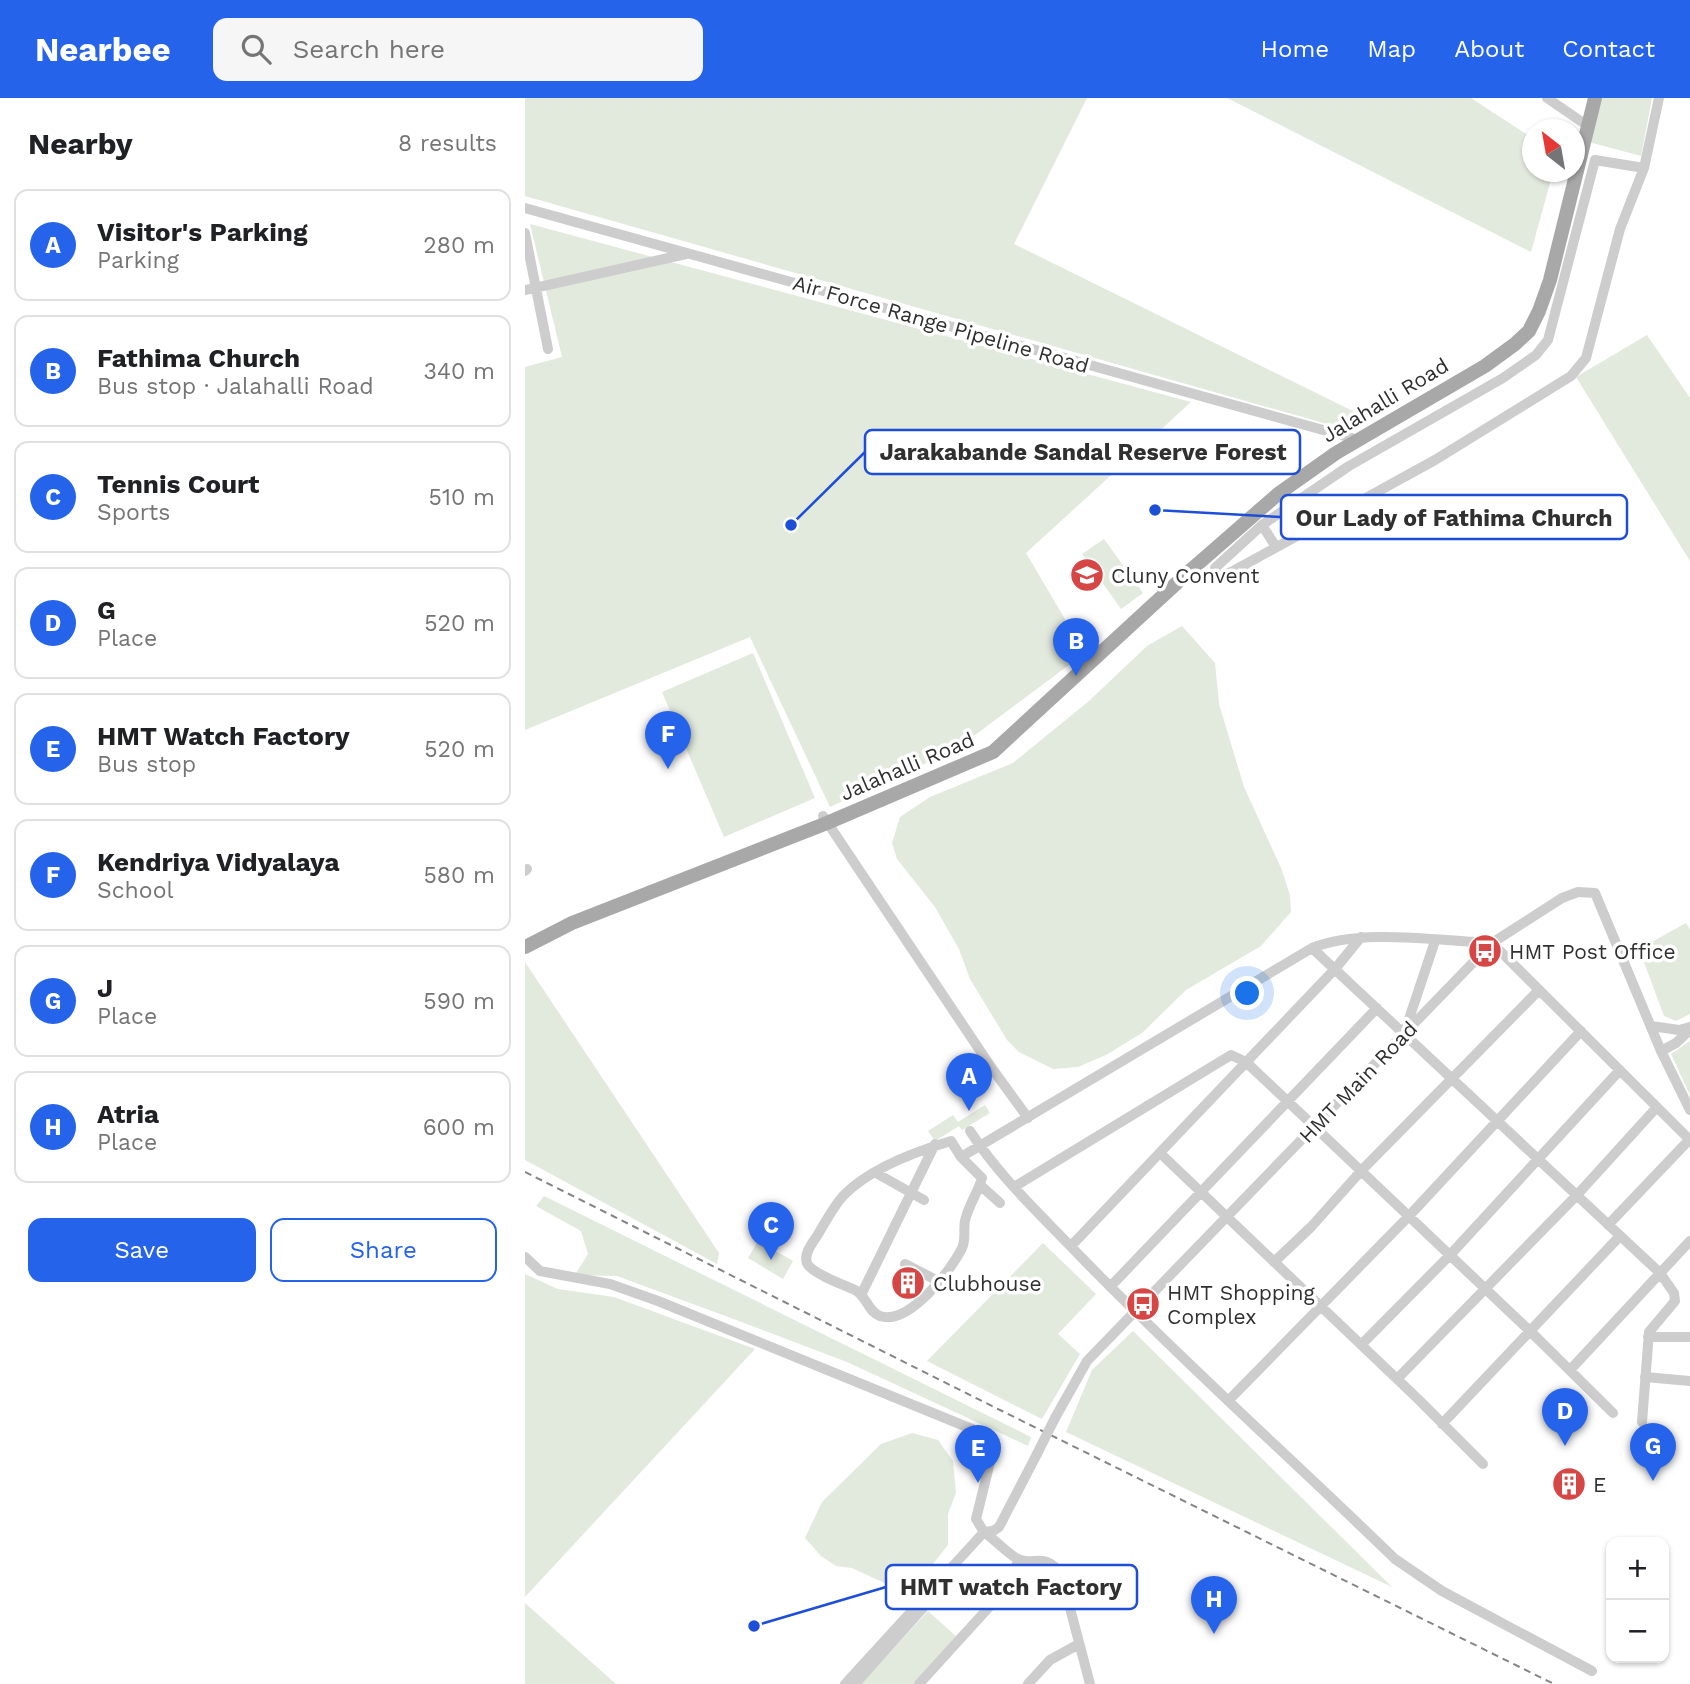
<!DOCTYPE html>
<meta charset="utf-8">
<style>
:root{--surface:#fff;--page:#f6f6f6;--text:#202124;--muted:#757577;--line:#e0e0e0;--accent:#2563eb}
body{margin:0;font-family:"Work Sans",sans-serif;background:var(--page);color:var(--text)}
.controls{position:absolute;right:21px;bottom:21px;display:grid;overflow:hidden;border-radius:14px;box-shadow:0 2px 5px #0004}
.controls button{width:63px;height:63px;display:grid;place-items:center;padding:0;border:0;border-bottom:2px solid var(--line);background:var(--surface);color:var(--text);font:35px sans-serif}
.compass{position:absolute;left:997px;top:21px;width:63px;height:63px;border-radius:50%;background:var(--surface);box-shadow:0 2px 5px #0004;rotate:329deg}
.you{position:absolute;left:723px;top:896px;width:24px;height:24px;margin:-18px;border:5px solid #fff;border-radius:50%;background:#1a73e8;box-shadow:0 0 0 10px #1a73e833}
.badge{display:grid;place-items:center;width:46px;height:46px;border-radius:50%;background:var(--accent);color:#fff;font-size:23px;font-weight:700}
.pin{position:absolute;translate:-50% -58px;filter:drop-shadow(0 2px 4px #0008)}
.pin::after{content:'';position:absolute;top:37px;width:24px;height:21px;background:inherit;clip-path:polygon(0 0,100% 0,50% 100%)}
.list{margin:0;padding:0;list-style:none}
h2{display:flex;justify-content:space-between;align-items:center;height:91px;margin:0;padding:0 28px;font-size:30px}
h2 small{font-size:23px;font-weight:400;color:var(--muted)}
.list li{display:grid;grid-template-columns:46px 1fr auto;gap:21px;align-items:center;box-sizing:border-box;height:112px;margin:0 14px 14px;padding:0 14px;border:2px solid var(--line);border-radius:14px}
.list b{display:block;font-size:26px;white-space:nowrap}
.list p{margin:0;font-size:23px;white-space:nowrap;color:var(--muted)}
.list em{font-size:23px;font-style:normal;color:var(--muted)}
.actions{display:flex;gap:14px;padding:21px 28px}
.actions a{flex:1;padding:16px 0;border:2px solid var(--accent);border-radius:14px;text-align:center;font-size:24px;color:var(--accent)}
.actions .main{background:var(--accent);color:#fff}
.icon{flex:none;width:38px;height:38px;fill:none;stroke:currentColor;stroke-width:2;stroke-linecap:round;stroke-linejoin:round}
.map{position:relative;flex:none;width:1165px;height:1586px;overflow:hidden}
header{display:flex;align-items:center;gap:42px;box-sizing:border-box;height:98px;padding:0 35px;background:var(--accent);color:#fff}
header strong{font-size:33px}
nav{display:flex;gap:38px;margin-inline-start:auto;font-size:24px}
.search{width:490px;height:63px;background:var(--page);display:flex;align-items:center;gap:18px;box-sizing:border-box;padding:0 24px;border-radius:14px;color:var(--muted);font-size:26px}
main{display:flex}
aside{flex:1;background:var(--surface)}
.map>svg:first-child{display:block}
.green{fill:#e2e9dd}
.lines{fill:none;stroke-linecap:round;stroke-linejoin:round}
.minor{stroke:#cdcdcd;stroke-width:10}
.major{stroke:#a8a8a8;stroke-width:14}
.rail{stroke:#858585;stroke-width:2;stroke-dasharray:7 5;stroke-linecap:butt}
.minor-bridge{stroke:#cdcdcd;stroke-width:10}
.labels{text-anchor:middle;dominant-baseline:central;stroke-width:7;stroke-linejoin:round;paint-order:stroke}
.street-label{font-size:21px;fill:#303030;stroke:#fff}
.poi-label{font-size:21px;fill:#303030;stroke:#fff;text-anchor:start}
.leader{fill:none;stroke:#1d4ed8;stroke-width:2.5}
.callout-dot{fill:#1d4ed8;stroke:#fff;stroke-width:2.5}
.callout{fill:#fff;stroke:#1d4ed8;stroke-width:2.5}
.callout-label{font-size:23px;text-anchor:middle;font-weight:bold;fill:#303030}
</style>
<header>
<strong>Nearbee</strong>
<div class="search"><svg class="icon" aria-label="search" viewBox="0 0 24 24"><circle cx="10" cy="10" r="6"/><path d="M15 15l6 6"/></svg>Search here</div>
<nav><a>Home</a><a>Map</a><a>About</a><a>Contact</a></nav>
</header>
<main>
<aside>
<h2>Nearby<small>8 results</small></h2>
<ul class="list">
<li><span class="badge">A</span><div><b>Visitor's Parking</b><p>Parking</p></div><em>280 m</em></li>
<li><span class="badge">B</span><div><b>Fathima Church</b><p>Bus stop · Jalahalli Road</p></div><em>340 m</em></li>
<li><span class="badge">C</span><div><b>Tennis Court</b><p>Sports</p></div><em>510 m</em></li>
<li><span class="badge">D</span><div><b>G</b><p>Place</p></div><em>520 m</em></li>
<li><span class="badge">E</span><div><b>HMT Watch Factory</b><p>Bus stop</p></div><em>520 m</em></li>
<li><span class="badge">F</span><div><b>Kendriya Vidyalaya</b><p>School</p></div><em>580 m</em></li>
<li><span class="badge">G</span><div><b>J</b><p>Place</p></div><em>590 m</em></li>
<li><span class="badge">H</span><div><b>Atria</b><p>Place</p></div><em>600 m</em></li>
</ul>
<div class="actions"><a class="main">Save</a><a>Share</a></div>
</aside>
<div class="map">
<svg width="1165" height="1586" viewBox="0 0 1165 1586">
<rect width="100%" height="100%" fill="#fff"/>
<!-- green -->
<path class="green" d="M0 0H562L489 146 842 320 823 332 0 98Z
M702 0H946L1007 40V74H1028L1006 154Z
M1072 0H1127L1116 58 1060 43Z
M5 126 666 304 501 455 560 555 430 652 305 709 225 539 0 632V269L37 259Z
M1122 237 1165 300V463L1051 279Z
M579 441 618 495 596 511 557 456Z
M657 528 690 565 694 606 719 689 756 770 765 797 766 814 736 848 661 892 617 935 581 957 553 969 528 971 494 954 482 942 445 881 434 851 410 809 372 761 367 745 375 719 405 699 488 665 564 603 622 548Z
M228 555 290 700 199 739 137 594Z
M1161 825 1165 831V916L1151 923 1139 918 1114 851Z
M0 864 194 1155 192 1166 0 1062Z
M1165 943V997L1146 956Z
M460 1007 465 1015 437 1032 434 1028 410 1043 403 1033 428 1017 433 1024Z
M19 1098 506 1339 503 1348 322 1264 214 1223 92 1178 50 1177 63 1156 56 1133 11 1108Z
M233 1143 268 1163 258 1181 223 1160Z
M518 1145 571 1196 533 1236 555 1256 517 1321 402 1263Z
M0 1176 33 1191 89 1199 230 1251 0 1499Z
M608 1233 867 1489 541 1334 567 1272Z
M387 1335 413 1342 428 1363 431 1395 423 1416V1447L404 1471 366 1488 327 1470 311 1468 296 1458 280 1440 297 1404 356 1346Z
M0 1505 91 1586H0Z
M403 1513 433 1540 391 1586H336Z"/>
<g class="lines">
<!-- minor -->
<path class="minor" d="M1022 0 1057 24
M1119 70 1070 62 1023 242 1011 257 978 280 824 368 737 427 690 470 692 477 696 479 710 472 910 362 1046 278 1061 260 1095 131 1119 70 1134 0
M0 110 827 340 830 344
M0 135 23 251
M0 192 161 156
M737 427 751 449
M298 718 466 969 503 1020
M0 773 2 771
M787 850 1135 1175 1149 1195 1150 1203 1124 1234 1117 1324
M1126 928 1154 932 1165 929
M881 930 910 843
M1136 953 1151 945 1165 932
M445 1033C475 1080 519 1120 557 1160 658 1264 766 1360 870 1461L917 1493 1067 1573
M635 1055 893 1301 958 1366
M436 1059 457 1080C453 1094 445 1105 441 1119 437 1129 442 1140 437 1150 427 1171 384 1228 355 1218 342 1213 342 1198 330 1192 319 1187 291 1177 283 1167 277 1158 287 1145 292 1138 300 1125 308 1109 318 1098 344 1071 392 1053 426 1043L436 1059 787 850C837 830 912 843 967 845L1165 1042
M351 1075 399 1102
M455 1087 475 1105
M489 1089 706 957 721 964 1006 1234 1088 1315
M1083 1127 1165 1041
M546 1148 810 871 836 839
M0 1159 15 1173 85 1186 133 1203 447 1331 460 1343 465 1364 451 1421 459 1434 468 1433 474 1429 512 1356
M749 1164 786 1129 836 1073 1014 892
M380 1166 415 1184
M585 1189 852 910
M337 1195 410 1046
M1123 1239H1165
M836 1247 925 1157 1095 972
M1046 1271 1165 1143
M1120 1279 1165 1283
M872 1281 1052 1097 1132 1009
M703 1303 884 1118 1056 933
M530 1320 562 1263 967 845 1037 800 1053 794 1070 795 1136 953 1165 1012
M917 1326 1094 1139
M320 1586 459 1434C470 1442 480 1453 491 1460 507 1470 518 1452 536 1476L565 1586
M330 1586 432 1472
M394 1586 486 1485 493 1462
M503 1586 525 1562 554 1546"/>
<!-- major -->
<path class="major" d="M0 849 47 825 302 725 468 654 667 471 753 396 811 355 960 268 990 246 1004 233 1014 213 1025 182 1070 0"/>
<!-- rail -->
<path class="rail" d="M0 1074 477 1313 1029 1586"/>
<!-- minor-bridge -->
<path class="minor-bridge" d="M512 1356 530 1320"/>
</g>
<!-- icons -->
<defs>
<g id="school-disc" transform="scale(1.75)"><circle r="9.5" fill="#d64644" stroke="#fff"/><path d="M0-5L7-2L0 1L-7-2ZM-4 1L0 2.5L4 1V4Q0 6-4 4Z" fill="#fff"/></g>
<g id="bus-disc" transform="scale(1.75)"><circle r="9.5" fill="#d64644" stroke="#fff"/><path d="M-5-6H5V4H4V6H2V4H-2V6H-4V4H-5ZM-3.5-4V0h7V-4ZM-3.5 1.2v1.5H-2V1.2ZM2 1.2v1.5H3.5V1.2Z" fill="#fff"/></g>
<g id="building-disc" transform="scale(1.75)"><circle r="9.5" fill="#d64644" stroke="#fff"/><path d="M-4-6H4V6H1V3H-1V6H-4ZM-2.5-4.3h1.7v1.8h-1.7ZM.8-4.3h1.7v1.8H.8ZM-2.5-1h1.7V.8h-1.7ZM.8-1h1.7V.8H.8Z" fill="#fff"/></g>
</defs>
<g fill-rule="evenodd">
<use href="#school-disc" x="562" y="477"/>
<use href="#bus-disc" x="960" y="853"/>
<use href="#building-disc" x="383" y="1185"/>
<use href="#bus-disc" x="618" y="1206"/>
<use href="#building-disc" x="1044" y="1386"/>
</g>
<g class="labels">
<!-- street labels -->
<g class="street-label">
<text transform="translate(416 226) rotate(16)">Air Force Range Pipeline Road</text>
<text transform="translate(860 302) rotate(-31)">Jalahalli Road</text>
<text transform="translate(382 668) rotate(-23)">Jalahalli Road</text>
<text transform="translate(833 984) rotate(-46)">HMT Main Road</text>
</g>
<!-- poi labels -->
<g class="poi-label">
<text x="586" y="477">Cluny Convent</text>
<text x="984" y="853">HMT Post Office</text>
<text x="408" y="1185">Clubhouse</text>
<text x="642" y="1194">HMT Shopping<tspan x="642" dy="24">Complex</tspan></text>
<text x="1068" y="1386">E</text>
</g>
</g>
<!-- callouts -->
<path class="leader" d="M266 427L340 354M630 412L756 419M229 1528L361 1489"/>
<g class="callout-dot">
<circle cx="266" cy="427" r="7"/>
<circle cx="630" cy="412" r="7"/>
<circle cx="229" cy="1528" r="7"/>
</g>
<g class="callout">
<rect x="340" y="332" width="435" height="44" rx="7"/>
<rect x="756" y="397" width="346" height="44" rx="7"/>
<rect x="361" y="1467" width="251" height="44" rx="7"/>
</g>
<g class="callout-label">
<text x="558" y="362">Jarakabande Sandal Reserve Forest</text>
<text x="929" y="428">Our Lady of Fathima Church</text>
<text x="486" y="1497">HMT watch Factory</text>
</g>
</svg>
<div class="controls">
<button>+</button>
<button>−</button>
</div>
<svg class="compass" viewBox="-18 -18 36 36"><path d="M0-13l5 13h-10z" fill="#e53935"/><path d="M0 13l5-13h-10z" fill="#757577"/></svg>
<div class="you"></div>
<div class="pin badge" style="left:444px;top:1013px">A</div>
<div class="pin badge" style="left:551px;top:578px">B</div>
<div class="pin badge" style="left:246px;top:1162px">C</div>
<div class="pin badge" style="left:1040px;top:1348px">D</div>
<div class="pin badge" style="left:453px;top:1385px">E</div>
<div class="pin badge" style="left:143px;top:671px">F</div>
<div class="pin badge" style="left:1128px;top:1383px">G</div>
<div class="pin badge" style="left:689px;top:1536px">H</div>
</div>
</main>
